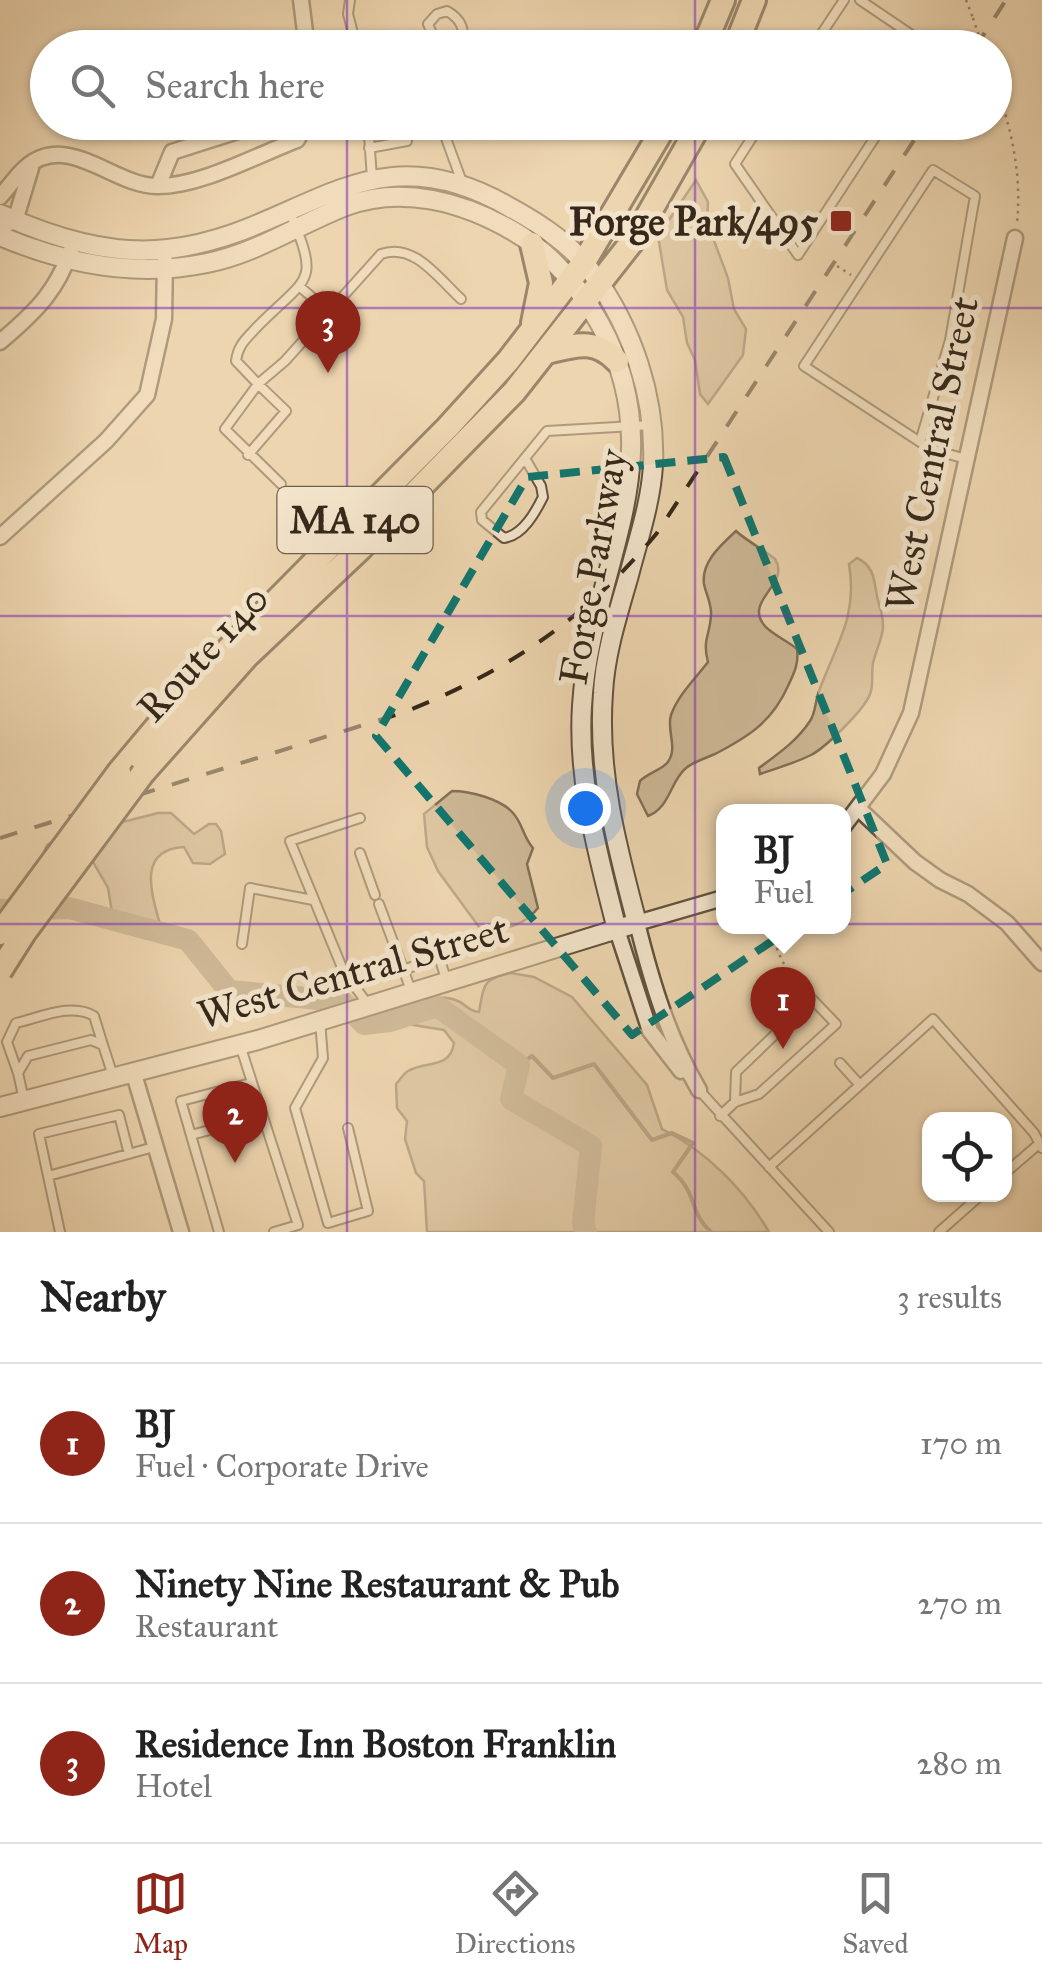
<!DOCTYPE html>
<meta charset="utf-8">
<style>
:root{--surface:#fff;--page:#f6f6f6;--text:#222;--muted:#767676;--line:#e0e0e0;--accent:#8f2418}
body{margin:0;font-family:"IM FELL Great Primer",serif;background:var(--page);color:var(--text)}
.controls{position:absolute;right:30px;bottom:30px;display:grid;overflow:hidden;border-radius:20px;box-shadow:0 2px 8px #0004}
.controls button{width:90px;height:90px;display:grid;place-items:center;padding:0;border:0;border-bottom:2px solid var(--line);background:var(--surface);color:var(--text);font:50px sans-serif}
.you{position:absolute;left:585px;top:808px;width:35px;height:35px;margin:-25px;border:8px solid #fff;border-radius:50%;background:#1a73e8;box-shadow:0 0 0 15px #1a73e833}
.badge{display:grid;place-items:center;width:65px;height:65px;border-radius:50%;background:var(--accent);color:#fff;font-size:32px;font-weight:700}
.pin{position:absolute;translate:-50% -82px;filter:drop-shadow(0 2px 5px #0008)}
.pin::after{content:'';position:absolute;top:52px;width:35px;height:30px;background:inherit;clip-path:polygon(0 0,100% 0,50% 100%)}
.popup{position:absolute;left:716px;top:804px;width:135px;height:130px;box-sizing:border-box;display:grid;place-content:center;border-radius:20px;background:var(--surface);filter:drop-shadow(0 2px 8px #0005);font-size:32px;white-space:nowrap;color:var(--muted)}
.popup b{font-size:38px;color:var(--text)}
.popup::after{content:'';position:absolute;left:50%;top:100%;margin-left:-20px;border:20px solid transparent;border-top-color:var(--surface)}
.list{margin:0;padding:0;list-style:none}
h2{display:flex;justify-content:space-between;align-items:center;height:130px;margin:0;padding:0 40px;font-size:42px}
h2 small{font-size:32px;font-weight:400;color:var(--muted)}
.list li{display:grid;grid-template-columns:65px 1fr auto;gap:30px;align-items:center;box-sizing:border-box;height:160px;padding:0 40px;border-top:2px solid var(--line)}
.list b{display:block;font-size:38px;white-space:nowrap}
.list p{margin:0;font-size:32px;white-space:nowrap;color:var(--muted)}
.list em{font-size:32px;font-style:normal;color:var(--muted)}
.icon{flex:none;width:55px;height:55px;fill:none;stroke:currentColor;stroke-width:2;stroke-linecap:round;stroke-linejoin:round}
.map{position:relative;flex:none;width:1042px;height:1232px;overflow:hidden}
.search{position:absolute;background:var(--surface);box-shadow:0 2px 8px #0004;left:30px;right:30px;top:30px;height:110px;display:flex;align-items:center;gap:25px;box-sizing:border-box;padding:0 35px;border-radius:55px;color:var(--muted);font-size:38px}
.sheet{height:610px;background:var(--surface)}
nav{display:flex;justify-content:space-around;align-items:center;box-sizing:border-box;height:140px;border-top:2px solid var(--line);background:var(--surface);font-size:28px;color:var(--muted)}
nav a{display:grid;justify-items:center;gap:5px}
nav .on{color:var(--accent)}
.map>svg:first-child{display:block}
.green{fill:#ceb896;stroke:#827058;stroke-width:2.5}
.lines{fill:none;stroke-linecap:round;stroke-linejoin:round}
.stream{stroke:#7e6c55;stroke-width:4}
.river{stroke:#ae9a7c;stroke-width:22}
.service-casing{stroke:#63533f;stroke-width:12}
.minor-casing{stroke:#63533f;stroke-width:19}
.tertiary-casing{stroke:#63533f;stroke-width:22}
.primary-casing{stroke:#35281a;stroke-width:28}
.path{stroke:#35281a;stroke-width:2.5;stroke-dasharray:2.5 5;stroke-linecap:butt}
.service{stroke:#f3e4cb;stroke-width:8}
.minor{stroke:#f3e4cb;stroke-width:14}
.tertiary{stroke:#f3e4cb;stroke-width:18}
.primary{stroke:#edd5af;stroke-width:22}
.rail{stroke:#35281a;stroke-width:4;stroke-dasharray:18 18;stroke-linecap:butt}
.primary-bridge-casing{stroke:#35281a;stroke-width:28;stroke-linecap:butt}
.path-bridge{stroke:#35281a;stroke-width:2.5;stroke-dasharray:2.5 5;stroke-linecap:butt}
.primary-bridge{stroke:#edd5af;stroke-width:22}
.marked{fill:none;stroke:#0f766e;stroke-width:8;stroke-dasharray:20 12;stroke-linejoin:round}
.grid{fill:none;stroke:#7b2cbf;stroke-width:2.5;stroke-opacity:0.55}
.poi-dot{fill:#8f2418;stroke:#f3e4cb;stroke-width:4}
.labels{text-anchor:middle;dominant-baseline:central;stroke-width:10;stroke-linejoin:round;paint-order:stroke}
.shield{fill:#f3e4cb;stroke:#6e604f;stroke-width:2.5}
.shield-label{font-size:38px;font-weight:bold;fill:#35281a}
.poi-label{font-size:40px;font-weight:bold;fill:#35281a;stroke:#f3e4cb;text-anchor:end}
.street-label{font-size:40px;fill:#35281a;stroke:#f3e4cb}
</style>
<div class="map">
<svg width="1042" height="1232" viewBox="0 0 1042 1232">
<rect width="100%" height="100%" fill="#edd5af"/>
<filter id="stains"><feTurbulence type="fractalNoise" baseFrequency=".002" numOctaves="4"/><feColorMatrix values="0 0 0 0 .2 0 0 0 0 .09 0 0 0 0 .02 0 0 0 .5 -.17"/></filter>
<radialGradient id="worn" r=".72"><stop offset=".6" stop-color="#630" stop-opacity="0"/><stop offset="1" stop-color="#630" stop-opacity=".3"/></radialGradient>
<!-- green -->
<path class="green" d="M696 180 708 202 707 222 728 278 734 309 746 329 743 355 708 404 700 394 695 360 687 343 683 317 667 290 658 236Z
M736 531C744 539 773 556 775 559 791 584 744 600 764 625 771 634 788 641 797 649 799 664 794 673 788 686 772 722 748 737 715 754 706 758 693 762 686 768 670 781 670 808 648 816L637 794 640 781C648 773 661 770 667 763 679 749 666 730 671 715 678 695 695 679 708 662 702 640 710 635 711 615 712 605 706 594 704 584 701 562 721 545 736 531Z
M857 558C878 568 873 586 879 604 888 633 880 636 873 663 871 673 874 685 870 694 865 709 825 748 811 755 795 763 777 768 760 774L759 768C778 754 797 741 810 721 816 712 815 701 819 691 836 644 858 617 849 564Z
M452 791C470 791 501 799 513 813 523 824 523 837 533 848L527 864 538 908C524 926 504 930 482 931L438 871 427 847 424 814Z
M158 813H171L194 834 209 824H216L221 831 225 854 210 864 193 863 184 847C130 850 157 906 163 937L113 918 108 888 93 862 46 857 44 852 47 845 56 839Z
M511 973 534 977 572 997 647 1085 662 1129C706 1151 744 1189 769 1232H427L424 1181 416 1173 405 1139 407 1121 397 1108 396 1084C400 1080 403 1074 408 1071 426 1060 450 1070 454 1043L444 1030 407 1024 393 1011C413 1004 437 991 458 1001 467 1005 468 1011 479 1012 484 986 482 978 511 973Z"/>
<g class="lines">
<!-- stream -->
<path class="stream" d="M519 1065 532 1056 553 1078 594 1064 652 1140 672 1133 693 1143 673 1172C698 1193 688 1211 711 1232"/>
<!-- river -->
<path class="river" d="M0 910 69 908 188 940 229 991 342 1001 364 1024 390 1021 437 1006 519 1065 511 1099 591 1146 583 1223 586 1232"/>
<!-- service casing -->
<g class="service-casing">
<path id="service" d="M350 0 348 14 357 48
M860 0 931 48
M438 48 428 24 437 14 447 11C463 20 464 30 464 48
M812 48 844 0
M368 122 372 178
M440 122 462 182
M762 122 735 164 798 255 885 122
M369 148 407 141V122
M299 286 329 312
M920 442 950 340 975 196 933 170 804 366 920 442 934 450 966 459
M248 455 286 411 258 384 285 361 381 254C414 242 438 278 461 299
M526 460 541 486 543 497C535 513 523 535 504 538L482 520 481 512 547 431 651 425
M281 484 225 429 258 384 236 361C238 345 246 339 256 328 309 274 321 286 289 210
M360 818 290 841 343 970 369 1006
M360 853 375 895
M379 904 412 993
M242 944 250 888 313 900
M403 970 439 957 447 982
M320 1021 323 1058 295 1108 328 1223 368 1211 348 1128
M240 1045 298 1225 274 1232
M840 1063 860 1085
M18 1073 7 1042 16 1023C39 1018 72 1002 94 1016L103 1045
M699 1090 829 1232
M24 1100 18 1073 28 1056 91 1040 103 1045 113 1076
M720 1116 735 1102 759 1094 836 1024 812 999 736 1072 735 1102
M191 1135 262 1116
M769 1167 933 1019 1034 1133 1042 1148
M1004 1174 1040 1143
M48 1176 154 1147
M60 1232 39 1134 119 1115 129 1154
M219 1232 181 1101 251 1083
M939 1232 982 1194"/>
</g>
<!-- minor casing -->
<g class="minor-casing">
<path id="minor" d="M301 0 307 48
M158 186 172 152 266 122
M0 197C8 188 16 176 25 168 67 130 113 186 157 186 199 187 257 155 297 140L307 122
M0 227 15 221 31 168
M0 342C38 310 59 289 74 241
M0 537 106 441 147 395 164 319 165 260
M859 809 915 862 940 880 968 894 1007 923 1042 963
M843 827 883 774 911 713 1015 238
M617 930 650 1031 681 1071
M133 1071 181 1232
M699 1090C668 1037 652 983 637 923L723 898"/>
</g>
<!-- tertiary casing -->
<g class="tertiary-casing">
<path id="tertiary" d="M0 214C52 237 110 256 168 249 302 234 366 123 511 208 542 225 572 245 593 274 632 328 656 397 653 465 651 502 638 540 629 575 618 614 605 653 603 693 597 773 617 847 637 923L258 1040 0 1107
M0 236C66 264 135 278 207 263 257 253 299 224 346 206 402 185 463 202 513 231 551 253 579 286 600 324 676 463 590 568 582 706 577 783 599 857 617 930"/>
</g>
<!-- primary casing -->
<g class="primary-casing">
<path id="primary" d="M703 48 723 0
M735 48 754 0
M532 244 541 283 533 323
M547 352C576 345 595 338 617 361
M119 772 186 692 448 427 508 361 584 262 667 122
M143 773 247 656 362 547 514 392 635 238 701 122"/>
</g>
<!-- path -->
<path class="path" d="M966 0 973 18
M994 79C1011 127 1022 172 1017 224
M837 266 851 275
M774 926C769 944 792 979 803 994"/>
<!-- service -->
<use href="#service" class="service"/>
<!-- minor -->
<use href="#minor" class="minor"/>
<!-- tertiary -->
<use href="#tertiary" class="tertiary"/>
<!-- primary -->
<use href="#primary" class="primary"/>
<!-- rail -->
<path class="rail" d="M975 48 1006 0
M0 838 402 713C506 672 585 620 657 533L926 122"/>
<!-- primary-bridge casing -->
<g class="primary-bridge-casing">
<path id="primary-bridge" d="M0 933 119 772
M0 971 24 933 143 773"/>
</g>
<!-- path-bridge -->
<path class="path-bridge" d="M973 18 983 48"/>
<!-- primary-bridge -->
<use href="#primary-bridge" class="primary-bridge"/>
</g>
<!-- marked area -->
<path d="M0 0H1042V1232H0ZM724 457 887 864 632 1035 376 736 527 477Z" fill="#edd5af" fill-opacity=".55" fill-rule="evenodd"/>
<path class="marked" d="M724 457 887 864 632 1035 376 736 527 477Z"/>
<!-- grid -->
<path class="grid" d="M347 0V48M695 0V48M347 122V1232M695 122V1232M0 308H1042M0 616H1042M0 924H1042"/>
<!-- markers -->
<rect class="poi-dot" x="829" y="209" width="24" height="24" rx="5"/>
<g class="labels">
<!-- shield labels -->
<rect class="shield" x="277.5" y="487" width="155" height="66" rx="8"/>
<g class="shield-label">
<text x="355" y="520">MA 140</text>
</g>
<!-- poi labels -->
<g class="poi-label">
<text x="818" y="221">Forge Park/495</text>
</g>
<!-- street labels -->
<g class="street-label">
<text transform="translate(932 454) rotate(-78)">West Central Street</text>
<text transform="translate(593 567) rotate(-80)">Forge Parkway</text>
<text transform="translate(203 653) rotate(-47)">Route 140</text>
<text transform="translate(353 972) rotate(-16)">West Central Street</text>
</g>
</g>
<rect width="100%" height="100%" filter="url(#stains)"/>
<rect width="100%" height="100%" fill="url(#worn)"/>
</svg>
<div class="controls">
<button><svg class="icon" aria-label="locate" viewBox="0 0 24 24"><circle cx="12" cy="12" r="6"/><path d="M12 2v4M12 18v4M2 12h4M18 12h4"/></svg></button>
</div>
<div class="you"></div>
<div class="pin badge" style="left:783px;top:1049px">1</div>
<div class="popup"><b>BJ</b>Fuel</div>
<div class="pin badge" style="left:235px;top:1163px">2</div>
<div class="pin badge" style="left:328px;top:373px">3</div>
<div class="search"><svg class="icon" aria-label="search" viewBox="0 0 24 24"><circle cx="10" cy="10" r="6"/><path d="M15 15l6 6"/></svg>Search here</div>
</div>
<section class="sheet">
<h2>Nearby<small>3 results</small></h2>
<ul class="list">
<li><span class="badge">1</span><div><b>BJ</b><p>Fuel · Corporate Drive</p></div><em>170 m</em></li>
<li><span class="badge">2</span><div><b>Ninety Nine Restaurant &amp; Pub</b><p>Restaurant</p></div><em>270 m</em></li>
<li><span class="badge">3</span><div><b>Residence Inn Boston Franklin</b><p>Hotel</p></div><em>280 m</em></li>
</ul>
</section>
<nav>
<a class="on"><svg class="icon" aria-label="map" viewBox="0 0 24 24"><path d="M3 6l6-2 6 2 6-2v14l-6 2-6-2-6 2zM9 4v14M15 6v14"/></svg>Map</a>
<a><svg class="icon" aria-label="directions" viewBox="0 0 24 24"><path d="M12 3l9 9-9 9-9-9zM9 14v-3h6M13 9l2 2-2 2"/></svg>Directions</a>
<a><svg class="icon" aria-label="saved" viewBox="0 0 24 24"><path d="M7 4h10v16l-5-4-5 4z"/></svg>Saved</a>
</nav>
